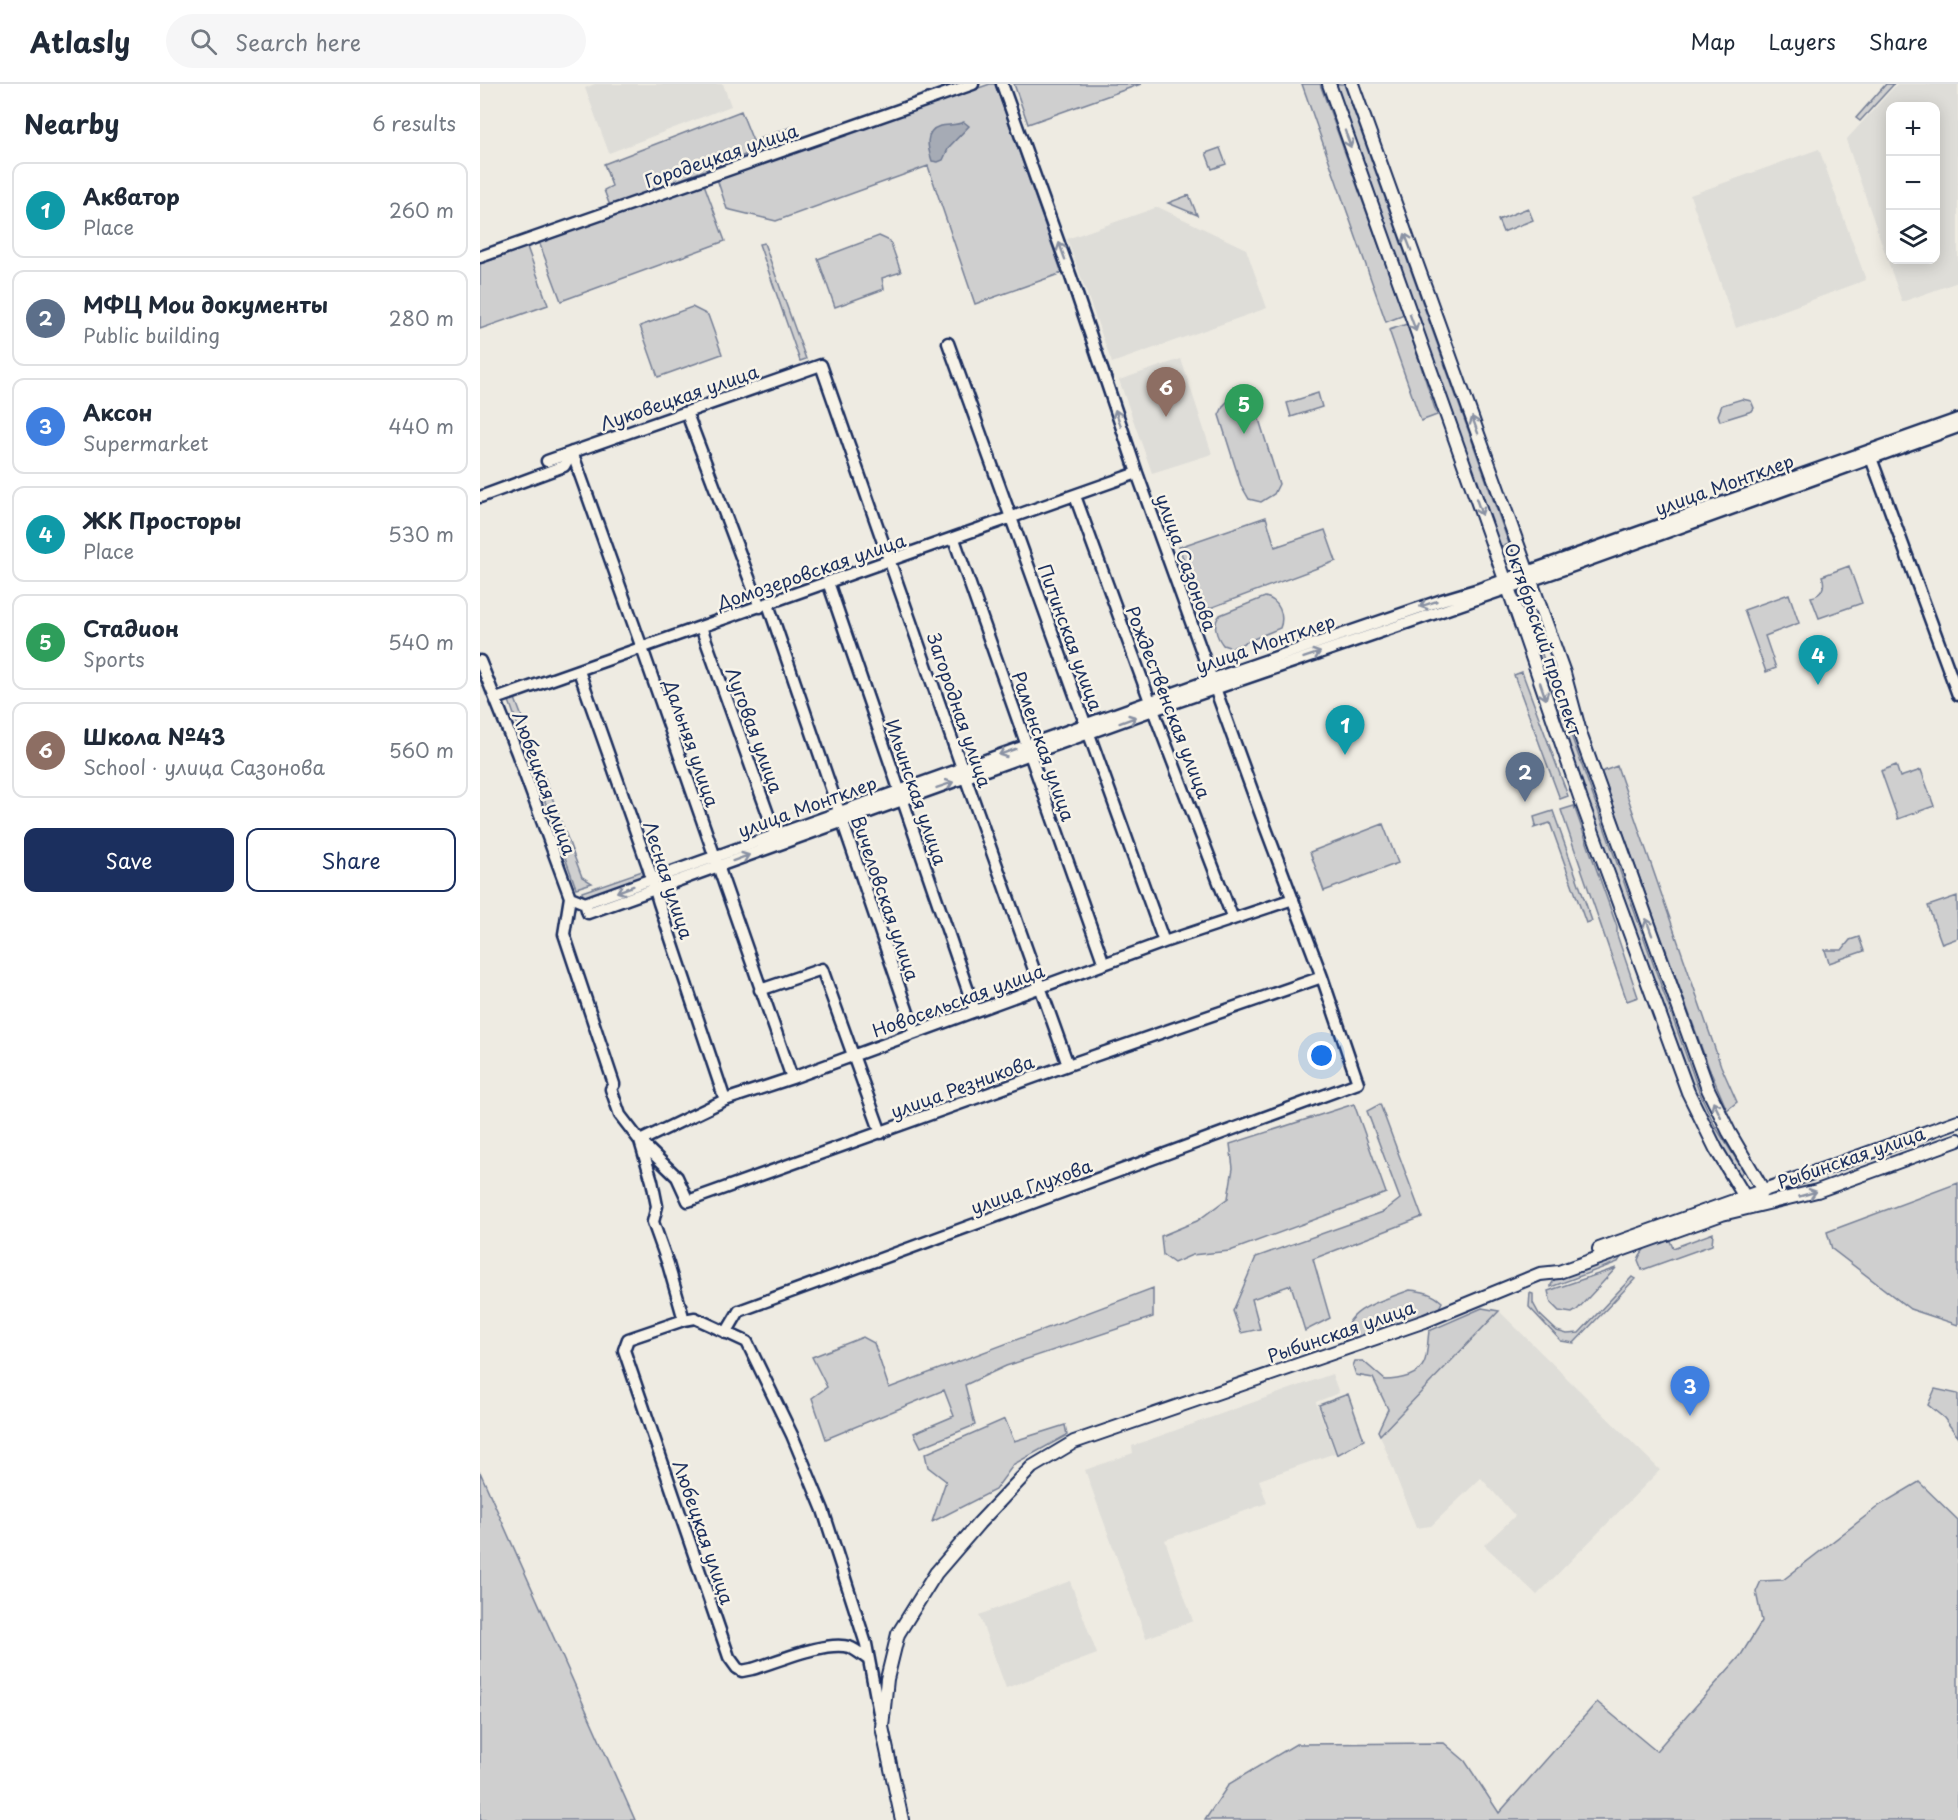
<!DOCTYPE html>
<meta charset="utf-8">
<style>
:root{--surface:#fff;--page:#f6f6f7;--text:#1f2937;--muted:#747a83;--line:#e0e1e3;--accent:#1b2f5e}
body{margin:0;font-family:"Playpen Sans",sans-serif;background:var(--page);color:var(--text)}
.controls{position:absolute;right:18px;top:18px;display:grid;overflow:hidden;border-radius:12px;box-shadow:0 3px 15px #0003}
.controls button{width:54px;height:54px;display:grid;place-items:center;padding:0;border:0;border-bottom:2px solid var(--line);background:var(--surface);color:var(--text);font:30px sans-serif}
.you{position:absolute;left:842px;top:972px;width:21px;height:21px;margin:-15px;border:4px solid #fff;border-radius:50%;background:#1a73e8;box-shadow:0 0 0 9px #1a73e833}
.badge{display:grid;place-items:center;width:39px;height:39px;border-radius:50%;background:var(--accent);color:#fff;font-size:20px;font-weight:700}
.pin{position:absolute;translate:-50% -50px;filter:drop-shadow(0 2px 3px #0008)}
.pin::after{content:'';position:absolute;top:32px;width:21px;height:18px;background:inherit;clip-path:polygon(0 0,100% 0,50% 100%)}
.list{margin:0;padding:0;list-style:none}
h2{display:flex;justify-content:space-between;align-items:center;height:78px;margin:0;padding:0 24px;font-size:26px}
h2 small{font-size:20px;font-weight:400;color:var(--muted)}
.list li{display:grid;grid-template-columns:39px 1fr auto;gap:18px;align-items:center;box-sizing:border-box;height:96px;margin:0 12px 12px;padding:0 12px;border:2px solid var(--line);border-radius:12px}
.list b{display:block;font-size:22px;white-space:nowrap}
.list p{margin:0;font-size:20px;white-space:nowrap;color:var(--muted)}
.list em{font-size:20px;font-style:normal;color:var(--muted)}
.actions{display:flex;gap:12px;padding:18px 24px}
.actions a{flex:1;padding:14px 0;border:2px solid var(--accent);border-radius:12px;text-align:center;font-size:21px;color:var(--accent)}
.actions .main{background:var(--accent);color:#fff}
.icon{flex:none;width:33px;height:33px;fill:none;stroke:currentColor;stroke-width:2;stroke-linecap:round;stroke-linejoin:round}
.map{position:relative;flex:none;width:1478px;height:1736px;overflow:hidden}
header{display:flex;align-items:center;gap:36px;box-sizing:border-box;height:84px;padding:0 30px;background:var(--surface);border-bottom:2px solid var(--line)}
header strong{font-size:28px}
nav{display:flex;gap:33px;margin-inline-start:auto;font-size:21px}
.search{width:420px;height:54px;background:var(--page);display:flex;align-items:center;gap:15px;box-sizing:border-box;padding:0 21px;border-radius:33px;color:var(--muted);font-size:22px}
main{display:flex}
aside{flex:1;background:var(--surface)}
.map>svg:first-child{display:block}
.built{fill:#deddd8;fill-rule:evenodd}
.green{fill:#cfcfcf;stroke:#757f96;stroke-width:1.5}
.water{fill:#a6abb5;stroke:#6e7992;stroke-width:1.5}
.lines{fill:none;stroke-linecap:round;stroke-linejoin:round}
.minor-casing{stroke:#1b2f5e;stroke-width:15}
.major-casing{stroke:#1b2f5e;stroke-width:16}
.minor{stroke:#f7f3e8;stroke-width:10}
.major{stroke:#f7f3e8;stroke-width:12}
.oneway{stroke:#8991a3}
.labels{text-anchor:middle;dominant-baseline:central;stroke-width:5;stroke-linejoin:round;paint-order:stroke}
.street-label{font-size:18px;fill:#1b2f5e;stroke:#f7f3e8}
</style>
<header>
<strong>Atlasly</strong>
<div class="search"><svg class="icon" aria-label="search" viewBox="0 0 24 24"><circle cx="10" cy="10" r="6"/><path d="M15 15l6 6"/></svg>Search here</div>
<nav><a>Map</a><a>Layers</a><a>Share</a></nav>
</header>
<main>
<aside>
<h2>Nearby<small>6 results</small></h2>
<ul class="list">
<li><span class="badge" style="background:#0f9aa8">1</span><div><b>Акватор</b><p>Place</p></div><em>260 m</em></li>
<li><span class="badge" style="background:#5c6f8a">2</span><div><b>МФЦ Мои документы</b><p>Public building</p></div><em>280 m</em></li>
<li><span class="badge" style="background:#3f7fe0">3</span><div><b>Аксон</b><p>Supermarket</p></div><em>440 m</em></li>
<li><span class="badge" style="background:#0f9aa8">4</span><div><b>ЖК Просторы</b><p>Place</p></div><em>530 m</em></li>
<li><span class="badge" style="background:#2e9e5b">5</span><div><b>Стадион</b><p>Sports</p></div><em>540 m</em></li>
<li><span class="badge" style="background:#8d6e63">6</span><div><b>Школа №43</b><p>School · улица Сазонова</p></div><em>560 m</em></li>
</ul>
<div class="actions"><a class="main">Save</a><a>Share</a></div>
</aside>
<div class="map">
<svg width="1478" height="1736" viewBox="0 0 1478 1736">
<rect width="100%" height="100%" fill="#eeebe2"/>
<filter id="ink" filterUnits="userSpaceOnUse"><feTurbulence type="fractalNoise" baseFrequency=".0167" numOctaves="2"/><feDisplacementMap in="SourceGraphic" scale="12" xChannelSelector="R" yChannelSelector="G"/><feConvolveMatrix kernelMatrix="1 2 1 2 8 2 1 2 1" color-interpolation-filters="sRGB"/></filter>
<g filter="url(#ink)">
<!-- built -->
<path class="built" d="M115 0H243L251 22 129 69 105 4Z
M1417 0H1478V198L1422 218 1366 56ZM1410 22H1456V176H1410Z
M1339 65 1386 196 1256 244 1210 111Z
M678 123 766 165 787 224 632 279 587 155Z
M701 275 732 370 672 389 639 296Z
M1019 1227 1180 1386 1057 1511 1004 1461 1035 1432 1001 1394 951 1442 936 1444 900 1351Z
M852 1290 859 1309 836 1318 855 1369 779 1396 787 1419 685 1456 713 1537 666 1554 605 1386 653 1369 652 1362Z
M590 1497 617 1570 526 1604 499 1531Z"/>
<!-- green -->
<path class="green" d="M510 0H515L582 189 495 220 448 82 296 137 247 125 237 95Z
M534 0H661L548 40Z
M822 0H840L924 231 906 238Z
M855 0H864L1029 460 1020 463Z
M1406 0H1414L1380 37 1376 34Z
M261 27 273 57 311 43 315 52 130 122 124 106 132 102 124 80Z
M740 64 746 80 732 85 726 69Z
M224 100 245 157 81 217 59 158Z
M709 111 717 131 688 119Z
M1048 124 1053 136 1023 148 1018 136Z
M399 152 410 157 421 188 402 194 404 205 355 223 338 175Z
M284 159 326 275 320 277 279 160Z
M47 163 68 221 0 245V180Z
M212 223 228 231 242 270 178 293 160 242Z
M927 240 957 331 941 337 909 246Z
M838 309 842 323 811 333 807 319Z
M751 314H766L774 319 799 400 794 410 781 418 769 415 761 401 739 331 744 321Z
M1262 315 1271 317 1274 324 1272 327 1240 337 1238 331 1242 321Z
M786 433 795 463 845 446 856 477 722 527 699 463Z
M1369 482 1382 519 1339 534 1331 513C1342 511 1346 502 1342 492Z
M1040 509 1219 1007 1235 1042 1263 1086 1261 1090H1257L1231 1048 1211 1008 1034 511Z
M1309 510 1319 539 1285 552 1296 584 1286 588 1264 526Z
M785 513C799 516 805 531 800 544L752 564 743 561C736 552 732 540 740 531Z
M1042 588 1088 712 1080 715 1034 591Z
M34 612 102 793 112 799 96 804 28 614Z
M1416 681 1420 693 1441 686 1454 722 1418 735 1401 687Z
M1137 682 1241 982 1257 1018 1247 1026 1229 984 1121 688Z
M1094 722 1137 843V851L1158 913 1147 917 1081 726Z
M1073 727 1112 837 1106 839 1070 739 1054 744 1056 741 1054 733Z
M903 740 918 779 844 807 830 768Z
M165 786V793L104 816 102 808Z
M1477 812 1478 854 1462 860 1448 822Z
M1379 853 1384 867 1349 879 1345 866H1362L1370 856Z
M874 1020 906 1109 750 1167 712 1171 694 1179 683 1171 681 1152 717 1137 748 1114 753 1084 750 1060Z
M900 1020 942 1133 833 1175 850 1234 825 1247 811 1201 772 1215 780 1245 761 1249 753 1227 776 1173 903 1128 920 1115 887 1027Z
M1478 1099V1241L1430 1225 1352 1165 1347 1148Z
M1233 1149 1232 1161 1162 1186 1158 1176C1163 1162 1175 1155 1190 1157L1193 1164Z
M1143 1170 1138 1178 1071 1203V1201L1076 1193Z
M1136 1184 1097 1226 1092 1229 1079 1227 1071 1219 1068 1207Z
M1152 1193 1155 1195 1094 1259 1081 1257 1049 1223 1050 1209 1053 1210V1219L1059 1230 1077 1247 1087 1250 1099 1249Z
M673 1204V1233L526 1282 485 1301 495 1341 441 1363 434 1349 474 1332 464 1306 346 1355 332 1314 347 1303 332 1273 383 1253 394 1259 409 1304Z
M930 1206C942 1207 952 1209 962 1218L958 1226 867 1259 864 1255C864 1223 906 1216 930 1206Z
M1002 1224 1019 1227 900 1351 898 1347 908 1325 893 1294 876 1291 873 1282 875 1277H883L905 1296C914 1296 920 1295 929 1292 950 1284 946 1267 949 1247Z
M1455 1305 1478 1310V1353L1464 1334 1448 1321Z
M868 1310 884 1356 857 1371 839 1321Z
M525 1335 534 1357 585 1341 587 1351 534 1380 515 1406 452 1438 466 1397 448 1383 445 1370Z
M0 1388 155 1736H0Z
M1439 1398 1478 1436V1736H725L749 1700 816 1660 964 1659 985 1677 1019 1729 1117 1618 1176 1667 1261 1571 1282 1537 1276 1508 1281 1497 1303 1496 1400 1421Z"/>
<!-- water -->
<path class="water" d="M484 38 489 42 469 63 463 76 458 78 452 77C448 65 443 47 460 42 468 40 476 42 484 38Z"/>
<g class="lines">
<!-- minor casing -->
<g class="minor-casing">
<path id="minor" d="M0 173 493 0
M468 259 684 858
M209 335 280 523
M92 368 162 564 312 994
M1391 374 1478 611
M67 377 341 281 482 684 588 981
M595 412 678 639 753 835
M0 413 84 382 92 368
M474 455 624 880
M348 498 495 927
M288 520 435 949
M221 543 298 758
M0 577 37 669 90 813 84 850 134 1000 131 1005 140 1031 160 1057 172 1097 177 1122 173 1138 188 1180 204 1236
M99 587 168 782 179 819 245 1016
M16 615 657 389
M90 813 105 819 108 829 673 626 1090 483 1478 343
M813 815 684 858 312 994 245 1016 160 1057 197 1093 208 1117 588 981 842 893
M105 819 747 590 962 516 999 505 1478 335
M280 906 342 885 401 1049
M246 1249 259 1227 878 999 842 893 785 742 657 389 591 193 522 0
M389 1576C383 1572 377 1566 369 1563 346 1556 296 1578 272 1585L262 1587 257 1584 249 1573 144 1266 148 1255 204 1236 215 1234 267 1258 312 1351 343 1426 386 1560 400 1634"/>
</g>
<!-- major casing -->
<g class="major-casing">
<path id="major" d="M849 0 1038 532 1101 716 1208 1008 1236 1065 1271 1123
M872 0 1084 589 1101 652 1228 1005 1249 1048 1283 1106 1271 1123
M1119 1165 1478 1037
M422 1736 402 1643 407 1595 418 1550 456 1489 499 1439 552 1383 594 1358 945 1237 1060 1190 1079 1188 1242 1130 1337 1107 1478 1056"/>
</g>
<!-- minor -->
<use href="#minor" class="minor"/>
<!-- major -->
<use href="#major" class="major"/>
</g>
<!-- one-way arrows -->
<defs><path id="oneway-shaft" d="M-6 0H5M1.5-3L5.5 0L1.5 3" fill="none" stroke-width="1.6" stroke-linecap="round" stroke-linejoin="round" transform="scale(1.5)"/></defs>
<g class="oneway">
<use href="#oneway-shaft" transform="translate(868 55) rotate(70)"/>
<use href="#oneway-shaft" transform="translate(928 158) rotate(-111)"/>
<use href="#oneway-shaft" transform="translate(582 167) rotate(-110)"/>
<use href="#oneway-shaft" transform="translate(933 239) rotate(70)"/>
<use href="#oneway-shaft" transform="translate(638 334) rotate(-109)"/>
<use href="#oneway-shaft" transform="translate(995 341) rotate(-110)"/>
<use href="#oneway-shaft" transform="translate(999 423) rotate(71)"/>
<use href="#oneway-shaft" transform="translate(948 520) rotate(161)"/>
<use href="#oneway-shaft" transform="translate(832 571) rotate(-19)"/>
<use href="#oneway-shaft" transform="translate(1063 607) rotate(71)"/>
<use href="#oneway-shaft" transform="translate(648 636) rotate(-20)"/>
<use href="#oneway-shaft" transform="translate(527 668) rotate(160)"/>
<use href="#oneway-shaft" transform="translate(465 701) rotate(-19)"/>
<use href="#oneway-shaft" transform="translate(261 774) rotate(-20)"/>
<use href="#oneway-shaft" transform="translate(145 805) rotate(160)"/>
<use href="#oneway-shaft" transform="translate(1169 843) rotate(-110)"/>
<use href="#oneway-shaft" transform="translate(1237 1025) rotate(-116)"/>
<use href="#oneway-shaft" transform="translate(1328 1110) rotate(-16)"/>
</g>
</g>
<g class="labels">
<!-- street labels -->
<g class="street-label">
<text transform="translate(241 71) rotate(-19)">Городецкая улица</text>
<text transform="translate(199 313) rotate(-19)">Луковецкая улица</text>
<text transform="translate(1244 400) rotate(-20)">улица Монтклер</text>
<text transform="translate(707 478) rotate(70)">улица Сазонова</text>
<text transform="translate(331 487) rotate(-19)">Домозеровская улица</text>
<text transform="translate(591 553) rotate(70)">Питинская улица</text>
<text transform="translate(1064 555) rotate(71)">Октябрьский проспект</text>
<text transform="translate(785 559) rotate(-19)">улица Монтклер</text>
<text transform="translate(689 618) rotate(69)">Рождественская улица</text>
<text transform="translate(480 626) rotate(71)">Загородная улица</text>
<text transform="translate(275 646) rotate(70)">Луговая улица</text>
<text transform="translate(212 659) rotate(71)">Дальняя улица</text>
<text transform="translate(564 662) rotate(71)">Раменская улица</text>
<text transform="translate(65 699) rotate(70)">Любецкая улица</text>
<text transform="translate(437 708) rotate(71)">Ильинская улица</text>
<text transform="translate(327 722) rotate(-20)">улица Монтклер</text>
<text transform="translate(189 796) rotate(72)">Лесная улица</text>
<text transform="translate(406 814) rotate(71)">Вичеловская улица</text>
<text transform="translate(478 916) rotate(-20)">Новосельская улица</text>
<text transform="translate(482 1002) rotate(-20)">улица Резникова</text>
<text transform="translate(1371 1073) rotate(-19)">Рыбинская улица</text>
<text transform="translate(551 1102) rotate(-20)">улица Глухова</text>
<text transform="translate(861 1247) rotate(-19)">Рыбинская улица</text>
<text transform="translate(224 1448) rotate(71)">Любецкая улица</text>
</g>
</g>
</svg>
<div class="controls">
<button>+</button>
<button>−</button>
<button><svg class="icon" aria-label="layers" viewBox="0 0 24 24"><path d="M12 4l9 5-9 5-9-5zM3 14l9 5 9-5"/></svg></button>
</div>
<div class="you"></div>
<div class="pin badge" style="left:865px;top:671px;background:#0f9aa8">1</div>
<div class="pin badge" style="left:1045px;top:718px;background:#5c6f8a">2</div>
<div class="pin badge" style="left:1210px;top:1332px;background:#3f7fe0">3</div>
<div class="pin badge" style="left:1338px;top:601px;background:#0f9aa8">4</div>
<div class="pin badge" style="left:764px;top:350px;background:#2e9e5b">5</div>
<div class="pin badge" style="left:686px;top:333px;background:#8d6e63">6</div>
</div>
</main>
